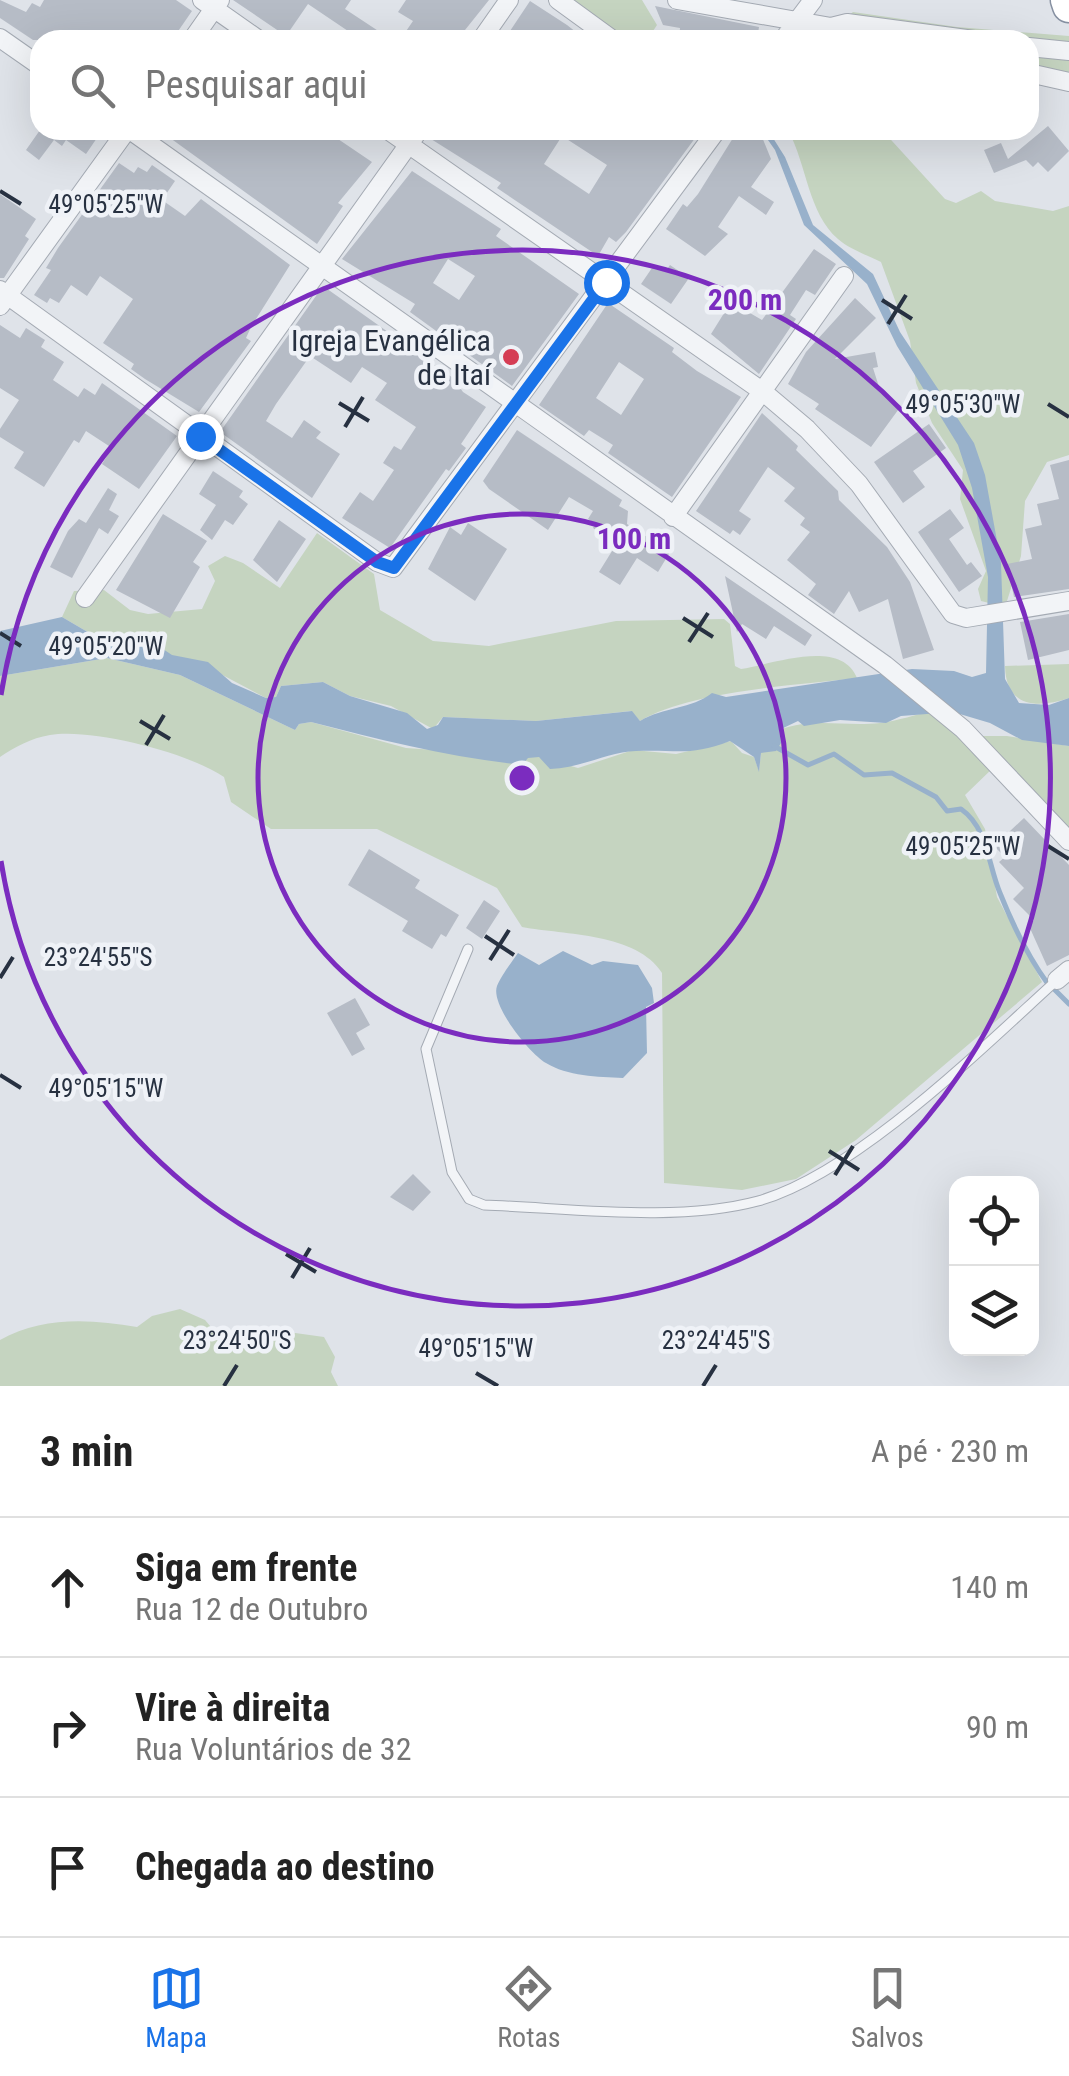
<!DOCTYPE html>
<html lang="pt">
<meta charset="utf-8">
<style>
:root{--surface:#fff;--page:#f2f2f2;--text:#222;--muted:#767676;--line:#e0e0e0;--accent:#1a73e8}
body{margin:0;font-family:"Roboto Condensed",sans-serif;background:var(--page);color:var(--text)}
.controls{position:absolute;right:30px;bottom:30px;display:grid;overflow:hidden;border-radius:20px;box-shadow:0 10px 40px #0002}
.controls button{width:90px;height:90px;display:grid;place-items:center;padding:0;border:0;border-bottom:2px solid var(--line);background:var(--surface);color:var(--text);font:50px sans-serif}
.stop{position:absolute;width:30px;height:30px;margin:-22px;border:8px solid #1a73e8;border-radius:50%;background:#fff}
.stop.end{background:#1a73e8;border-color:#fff;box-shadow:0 2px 10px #0008}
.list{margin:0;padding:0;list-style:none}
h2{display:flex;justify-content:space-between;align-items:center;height:130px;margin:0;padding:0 40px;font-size:42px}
h2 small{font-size:32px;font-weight:400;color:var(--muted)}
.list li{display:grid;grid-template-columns:65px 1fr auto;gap:30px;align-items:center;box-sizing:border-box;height:140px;padding:0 40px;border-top:2px solid var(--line)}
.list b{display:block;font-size:38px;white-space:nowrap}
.list p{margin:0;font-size:32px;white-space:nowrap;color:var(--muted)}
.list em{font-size:32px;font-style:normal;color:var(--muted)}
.icon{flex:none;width:55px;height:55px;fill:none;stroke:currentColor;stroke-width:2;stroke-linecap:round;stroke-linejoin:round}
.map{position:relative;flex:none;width:1069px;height:1386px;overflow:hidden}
.search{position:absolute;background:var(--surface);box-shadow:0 10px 40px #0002;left:30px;right:30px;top:30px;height:110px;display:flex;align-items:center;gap:25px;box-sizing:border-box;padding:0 35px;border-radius:30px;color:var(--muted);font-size:38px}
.sheet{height:550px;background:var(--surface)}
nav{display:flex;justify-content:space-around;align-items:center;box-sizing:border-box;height:140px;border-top:2px solid var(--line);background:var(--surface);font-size:28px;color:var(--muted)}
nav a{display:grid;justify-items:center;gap:5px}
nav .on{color:var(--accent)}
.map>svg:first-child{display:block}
.green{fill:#c5d4c0}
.water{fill:#98b1cb}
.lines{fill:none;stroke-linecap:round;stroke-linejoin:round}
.stream{stroke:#98b1cb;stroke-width:5}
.building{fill:#b6bcc6;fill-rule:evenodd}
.lane-casing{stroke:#a4aab3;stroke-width:11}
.street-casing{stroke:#a4aab3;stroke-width:20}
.highway-casing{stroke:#8690a1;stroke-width:35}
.lane{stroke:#f2f4f7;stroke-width:9}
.street{stroke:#f2f4f7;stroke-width:18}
.highway{stroke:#fff;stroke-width:32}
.route{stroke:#1a73e8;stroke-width:12}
.ticks{fill:none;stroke:#273141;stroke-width:4}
.ring{fill:none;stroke:#7b2cbf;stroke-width:5}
.poi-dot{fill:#d53d54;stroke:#eff2f7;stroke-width:4}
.labels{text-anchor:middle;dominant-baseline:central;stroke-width:9;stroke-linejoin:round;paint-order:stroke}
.poi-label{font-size:30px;fill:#273141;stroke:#eff2f7;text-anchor:end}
.ticks-label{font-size:25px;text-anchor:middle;fill:#273141;stroke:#eff2f7;stroke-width:9;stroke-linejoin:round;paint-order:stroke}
.centre{fill:#7b2cbf;stroke:#eff2f7;stroke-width:5}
.ring-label{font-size:30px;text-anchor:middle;font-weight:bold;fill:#7b2cbf;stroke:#eff2f7;stroke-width:9;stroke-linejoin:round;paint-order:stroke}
</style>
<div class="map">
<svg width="1069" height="1386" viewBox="0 0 1069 1386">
<rect width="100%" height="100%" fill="#dfe3e9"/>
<!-- green -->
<path class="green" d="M561 0H642L657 25 647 40H616Z
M853 12 957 27 1069 36V77L1029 66V40H912L847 17Z
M788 130H882L945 199 956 203 981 191 995 201 1053 211 1069 206V455L1047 462 1025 501 1021 556 1007 601 997 605 981 601 978 589 986 571 960 499 963 470 932 423 916 383 910 341 881 262C867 255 849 249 838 239 808 213 807 165 788 130Z
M317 533 374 574 380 610 433 641 489 646 616 621 724 619 730 624 735 666 741 669C774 664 841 638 857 678 798 685 690 691 640 721L631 711 536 721 443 717 433 729 391 706 350 696 323 682 281 686 276 697 266 698 198 662 103 641 62 617 74 591 104 590 130 610 148 614 202 609 215 581 208 566 225 556 243 563 280 588Z
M107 658 180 675 295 730 299 724 311 722 406 748 539 757 578 768 633 750 676 754 731 741 742 753 754 757 759 771 761 753 777 739 779 730C814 717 843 727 880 723 898 721 916 714 935 711L994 767 965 795 985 829 997 897 1042 982 856 1140 796 1179 742 1190 664 1183 662 973C637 933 565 935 522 927L497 888 377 829H271L231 802 224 777C189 753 93 728 50 735 31 738 15 747 0 757V676Z
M1069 664V698C1036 709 1006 707 1005 666Z
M973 736H1007L1069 746V838Z
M180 1309 205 1320 222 1340 288 1332 324 1337 335 1357 331 1372 338 1386H0V1340C42 1316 91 1319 137 1327L152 1316Z"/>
<!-- water -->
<path class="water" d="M761 130H768L785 157 813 225 873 274 900 332 974 443 985 475 1001 563 1005 679 1019 703 1049 705 1069 698V746L1022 740 990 723 953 712 901 716 886 723 840 720 804 726 798 721 779 730 781 743 776 751 761 753 759 772 754 757 730 741C689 757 676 749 636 751 608 752 581 768 550 769L539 757 528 758 522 765C449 757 381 740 311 722L299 724 295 730 180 675 107 658 0 676V631L62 617 103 641 154 643 172 655 208 662 232 683 266 698 276 697 281 686 323 682 350 696 407 713 427 729 438 725 443 717 536 721 632 711 640 721C663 707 692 709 712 693L726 697 912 669 954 671 972 677 986 673 988 577 972 488 958 445 897 346 867 284 804 225 775 150Z
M563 951 592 965 603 961 638 965 652 988 654 1003 646 1007 647 1053 623 1078C598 1077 567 1076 546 1063 530 1054 490 1005 497 986 501 976 511 963 518 953L539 965Z"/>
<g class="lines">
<!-- stream -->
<path class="stream" d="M774 746 808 765 834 754 864 775 892 773 936 797 947 811 961 809C988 828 988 865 1000 893 1012 923 1029 958 1048 984
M1054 989 1069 1004"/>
</g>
<!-- building -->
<path class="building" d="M0 0 26 12 32 3 40 7 44 0H176L192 11 172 40H33L0 18Z
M233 0H351L345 9 392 40H342L348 31 308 4 286 36Z
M406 0H489L457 40H440L430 33 426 40H400L413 21 398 12Z
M530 1 567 25 586 40H504Z
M655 6 759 27 757 40H679L680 28 663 25Z
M1048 126 1069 151 1048 172 1038 162 1033 167 1026 160 994 173 984 150 1001 143 1008 159Z
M40 130H92L99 135 86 154 66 140 62 146 54 140 39 160 26 150Z
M159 130H344L338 139 372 162 338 203 343 206 317 244Z
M437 130H701L626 232 616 242 609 237 598 256 497 188 501 183 431 139ZM562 136 607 165 589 194 544 164Z
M738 130H753L762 137 771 159 751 187 774 202 766 215 739 196 718 227 728 234 705 256 666 229 683 204 687 207 698 194Z
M119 163 134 173 138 167 147 172 152 165 175 181 162 200 185 216 201 199 290 265 251 327 246 338 251 341 199 412 145 379 131 369 134 364 103 343 133 299 100 276 87 296 71 285 59 303 50 298 47 303 34 295 51 270 46 268 58 248Z
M412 171 501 229 496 236 579 294 512 386 410 312 415 304 342 259ZM448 259 475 276 459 300 433 283Z
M0 194 36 219 25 236 29 239 4 278H0Z
M814 249 836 264 815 295 806 290 790 315 796 319 759 374 711 334 731 302 762 320Z
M654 265 665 272 670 265 689 278 671 304 641 284Z
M323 286 453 378 463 392 486 407 461 444 466 448 449 471 446 469 390 548 342 518 360 492 373 501 394 470 383 463 394 446 401 450 416 427 375 400 387 383 362 367 351 383 310 356 276 404 266 421 292 438 304 420 321 432 316 438 340 454 312 498 220 432Z
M855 298 876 318 835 359 875 352 878 367 873 368 880 390 901 406 871 447 815 409 819 404 788 384 806 352Z
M608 303 674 348 672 352 697 371 741 397 672 497 608 453 613 445 589 430 584 436 539 405ZM619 362 644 379 621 415 596 398Z
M0 325 20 338 26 328 45 340 41 347 64 362 53 380 78 397 84 388 95 395 102 383 177 436 139 489 102 464 112 448 86 431 79 443 74 440 44 487 14 468 24 452 0 437V429L19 400 0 388Z
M762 413 798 446 796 450 838 491 839 500 887 547 910 582 934 650 903 659 888 599 859 612 849 591 834 614 808 595 816 584 787 560 810 532 800 525 805 518 784 501 795 488 768 467 739 511 751 519 740 535 733 530 730 534 696 511Z
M929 424 946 448 913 471 925 487 903 503 874 462Z
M517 430 622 500 619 506 628 511 627 524 670 552 658 572 637 558 620 585 599 572 617 543 593 528 595 524 588 519 593 511 569 497 548 530 489 489 483 481Z
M1069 460V589L1014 597 1007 564 1032 559 1025 529 1042 525 1037 504 1059 499 1050 465Z
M213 471 243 491 239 497 248 504 233 525 225 520 212 540 200 530 216 505 199 494Z
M108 488 117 494 109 510 119 516 108 534 99 528 72 578 50 567 68 531 79 519 86 523Z
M950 509 964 528 949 539 967 565 971 562 982 576 959 592 918 532Z
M163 514 207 541 193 562 200 567 170 618 116 590Z
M279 520 306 539 277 582 253 560Z
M468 523 507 549 475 601 428 569 450 527 461 535Z
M725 576 812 635 805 646 774 626 766 639 742 624 737 632Z
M1069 614V650L1028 660 1020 622Z
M1024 818 1069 865V955L1047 966 1029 926 1034 920 1013 899 1024 888 999 862 1005 857 994 846Z
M369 849 420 880 415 888 459 915 446 937 441 934 432 949 402 931 408 921 348 885Z
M484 900 500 911 482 939 466 928Z
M355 998 370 1025 356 1033 365 1049 352 1056 327 1013Z
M413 1174 431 1192 413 1211 390 1197Z"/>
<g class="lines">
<!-- lane casing -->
<g class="lane-casing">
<path id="lane" d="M468 949 426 1049 452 1172 469 1199 484 1205C569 1208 676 1223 758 1201 855 1174 982 1048 1057 980"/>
</g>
<!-- street casing -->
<g class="street-casing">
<path id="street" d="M202 0 259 40
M558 0 613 40
M677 0 831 27 847 23 974 40
M831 27 852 40
M0 38 40 66
M192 40 220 0
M481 40 509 0
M783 40 813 0
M1029 47 1069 51
M1029 73 1069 82
M130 130 885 665 963 729 1069 841
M388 130 762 391 807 429 859 484 953 614 966 618 1069 601
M0 290 377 562 393 568 717 130
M0 306 127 130
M673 517 844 276
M85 598 419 130
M1057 980 1069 970"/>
</g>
<!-- highway casing -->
<g class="highway-casing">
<path id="highway" d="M1067 0 1069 6"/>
</g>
<!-- lane -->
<use href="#lane" class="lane"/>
<!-- street -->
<use href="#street" class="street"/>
<!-- highway -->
<use href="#highway" class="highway"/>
</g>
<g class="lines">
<!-- route -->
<path class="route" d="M200 436 377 562 394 568 606 282"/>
</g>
<!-- ticks -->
<path class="ticks" d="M0 191 21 204M882 300 912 319M888 324 906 295M339 403 369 421M1048 404 1069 417M345 427 363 397M683 618 713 637M0 633 21 646M689 642 708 613M140 721 170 739M146 745 164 715M1048 846 1069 859M485 936 514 955M490 960 509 930M0 978 13 957M0 1075 21 1088M829 1151 859 1170M835 1175 853 1146M286 1254 316 1272M292 1278 310 1248M476 1373 498 1386M224 1386 237 1365M703 1386 716 1365"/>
<!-- distance rings -->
<g class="ring">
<circle cx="522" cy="778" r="264"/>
<path d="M1 695A528 528 0 1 1 1 861"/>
</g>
<!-- markers -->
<circle class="poi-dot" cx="511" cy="357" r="10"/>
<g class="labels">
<!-- poi labels -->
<g class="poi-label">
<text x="491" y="340">Igreja Evangélica<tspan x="491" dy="34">de Itaí</tspan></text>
</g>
</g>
<g class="ticks-label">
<text x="106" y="213">49°05'25"W</text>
<text x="963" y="413">49°05'30"W</text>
<text x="106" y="655">49°05'20"W</text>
<text x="963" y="855">49°05'25"W</text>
<text x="98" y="966">23°24'55"S</text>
<text x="106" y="1097">49°05'15"W</text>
<text x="237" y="1349">23°24'50"S</text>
<text x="716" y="1349">23°24'45"S</text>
<text x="476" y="1357">49°05'15"W</text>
</g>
<circle cx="522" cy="778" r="15" class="centre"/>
<g class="ring-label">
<text x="745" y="310">200 m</text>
<text x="634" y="549">100 m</text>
</g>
</svg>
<div class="controls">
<button><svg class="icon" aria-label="locate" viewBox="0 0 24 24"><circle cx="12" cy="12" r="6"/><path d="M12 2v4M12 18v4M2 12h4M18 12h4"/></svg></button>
<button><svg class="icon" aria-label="layers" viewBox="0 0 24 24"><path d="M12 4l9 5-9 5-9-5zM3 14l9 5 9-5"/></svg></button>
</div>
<div class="stop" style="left:606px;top:282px"></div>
<div class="stop end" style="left:200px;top:436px"></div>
<div class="search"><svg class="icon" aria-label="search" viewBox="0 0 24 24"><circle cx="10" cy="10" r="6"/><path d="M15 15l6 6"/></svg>Pesquisar aqui</div>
</div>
<section class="sheet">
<h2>3 min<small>A pé · 230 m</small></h2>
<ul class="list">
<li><svg class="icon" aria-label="ahead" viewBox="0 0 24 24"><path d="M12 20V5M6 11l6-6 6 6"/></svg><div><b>Siga em frente</b><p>Rua 12 de Outubro</p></div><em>140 m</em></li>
<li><svg class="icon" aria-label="right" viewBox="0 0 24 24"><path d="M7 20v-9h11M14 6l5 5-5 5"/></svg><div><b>Vire à direita</b><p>Rua Voluntários de 32</p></div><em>90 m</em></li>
<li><svg class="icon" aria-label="arrive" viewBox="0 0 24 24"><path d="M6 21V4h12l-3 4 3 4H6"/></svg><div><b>Chegada ao destino</b></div></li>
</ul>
</section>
<nav>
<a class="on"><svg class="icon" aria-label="map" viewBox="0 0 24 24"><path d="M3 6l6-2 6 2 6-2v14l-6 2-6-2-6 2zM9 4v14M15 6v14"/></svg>Mapa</a>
<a><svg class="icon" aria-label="directions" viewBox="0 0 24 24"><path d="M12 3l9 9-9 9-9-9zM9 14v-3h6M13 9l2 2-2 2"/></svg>Rotas</a>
<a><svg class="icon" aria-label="saved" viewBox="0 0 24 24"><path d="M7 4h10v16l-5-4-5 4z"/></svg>Salvos</a>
</nav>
